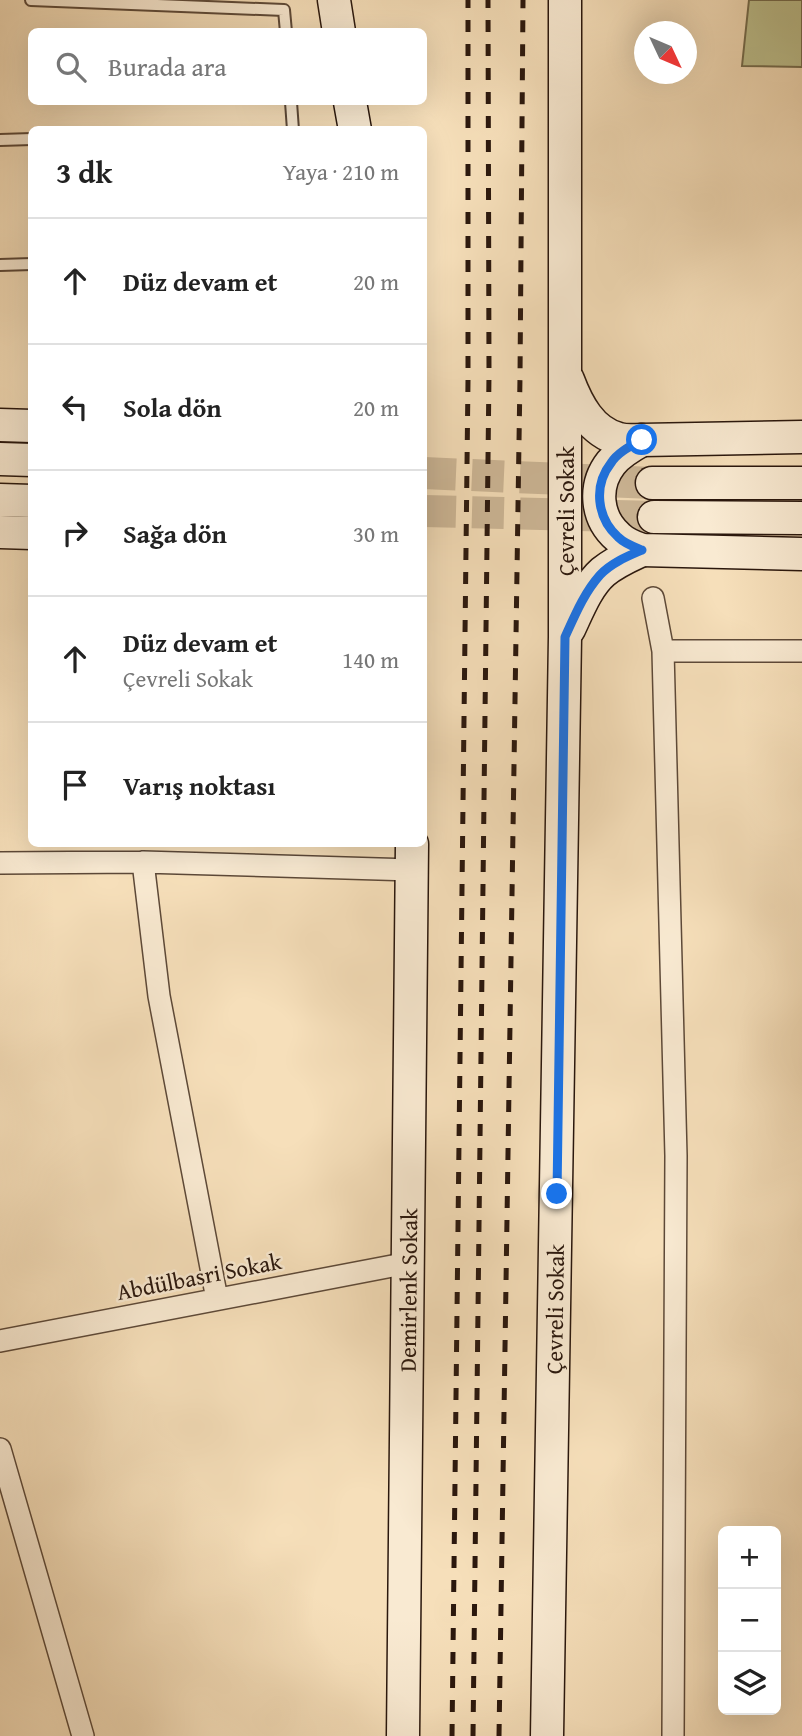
<!DOCTYPE html>
<html lang="tr">
<meta charset="utf-8">
<style>
:root{--surface:#fff;--page:#f6f6f6;--text:#222;--muted:#767676;--line:#e0e0e0}
body{margin:0;font-family:"Gentium Book Plus",serif;background:var(--page);color:var(--text)}
.controls{position:absolute;right:21px;bottom:21px;display:grid;overflow:hidden;border-radius:10px;box-shadow:0 7px 28px #0002}
.controls button{width:63px;height:63px;display:grid;place-items:center;padding:0;border:0;border-bottom:2px solid var(--line);background:var(--surface);color:var(--text);font:35px sans-serif}
.compass{position:absolute;left:634px;top:21px;width:63px;height:63px;border-radius:50%;background:var(--surface);box-shadow:0 7px 28px #0002;rotate:134deg}
.stop{position:absolute;width:21px;height:21px;margin:-16px;border:5px solid #1a73e8;border-radius:50%;background:#fff}
.stop.end{background:#1a73e8;border-color:#fff;box-shadow:0 2px 7px #0008}
.list{margin:0;padding:0;list-style:none}
h2{display:flex;justify-content:space-between;align-items:center;height:91px;margin:0;padding:0 28px;font-size:30px}
h2 small{font-size:23px;font-weight:400;color:var(--muted)}
.list li{display:grid;grid-template-columns:46px 1fr auto;gap:21px;align-items:center;box-sizing:border-box;height:126px;padding:0 28px;border-top:2px solid var(--line)}
.list b{display:block;font-size:26px;white-space:nowrap}
.list p{margin:0;font-size:23px;white-space:nowrap;color:var(--muted)}
.list em{font-size:23px;font-style:normal;color:var(--muted)}
.icon{flex:none;width:38px;height:38px;fill:none;stroke:currentColor;stroke-width:2;stroke-linecap:round;stroke-linejoin:round}
.map{position:relative;flex:none;width:802px;height:1736px;overflow:hidden}
.search{position:absolute;background:var(--surface);box-shadow:0 7px 28px #0002;left:28px;top:28px;width:399px;height:77px;display:flex;align-items:center;gap:18px;box-sizing:border-box;padding:0 24px;border-radius:10px;color:var(--muted);font-size:26px}
.panel{position:absolute;background:var(--surface);box-shadow:0 7px 28px #0002;left:28px;top:126px;width:399px;height:721px;border-radius:10px}
.map>svg:first-child{display:block}
.green{fill:#bdc18f;stroke:#746c4e;stroke-width:2}
.lines{fill:none;stroke-linecap:round;stroke-linejoin:round}
.secondary-tunnel{stroke:#cdb797;stroke-width:32;stroke-dasharray:32 16;stroke-linecap:butt}
.lane-casing{stroke:#5d4938;stroke-width:14}
.street-casing{stroke:#5d4938;stroke-width:24}
.secondary-casing{stroke:#2a170d;stroke-width:35}
.lane{stroke:#f9ead2;stroke-width:10}
.street{stroke:#f9ead2;stroke-width:21}
.secondary{stroke:#f9ead2;stroke-width:32}
.rail{stroke:#2a170d;stroke-width:5;stroke-dasharray:12 12;stroke-linecap:butt}
.route{stroke:#1a73e8;stroke-width:9}
.labels{text-anchor:middle;dominant-baseline:central;stroke-width:5;stroke-linejoin:round;paint-order:stroke}
.street-label{font-size:23px;fill:#2a170d;stroke:#f9ead2}
</style>
<div class="map">
<svg width="802" height="1736" viewBox="0 0 802 1736">
<rect width="100%" height="100%" fill="#f6dfba"/>
<filter id="stains"><feTurbulence type="fractalNoise" baseFrequency=".00286" numOctaves="4"/><feColorMatrix values="0 0 0 0 .2 0 0 0 0 .09 0 0 0 0 .02 0 0 0 .5 -.17"/></filter>
<radialGradient id="worn" r=".72"><stop offset=".6" stop-color="#630" stop-opacity="0"/><stop offset="1" stop-color="#630" stop-opacity=".3"/></radialGradient>
<!-- green -->
<path class="green" d="M749 0H802V67L742 66Z"/>
<g class="lines">
<!-- secondary-tunnel -->
<path class="secondary-tunnel" d="M424 473 652 483
M424 511 654 517"/>
<!-- lane casing -->
<g class="lane-casing">
<path id="lane" d="M31 0 284 10 286 32
M291 102 293 130
M0 140 32 139
M0 265 32 264"/>
</g>
<!-- street casing -->
<g class="street-casing">
<path id="street" d="M653 598 663 651 676 1156 673 1736
M663 651H802
M143 862 159 996 217 1299
M0 863 143 862 412 870
M0 1341 408 1263
M0 1449 83 1736"/>
</g>
<!-- secondary casing -->
<g class="secondary-casing">
<g id="secondary">
<path d="M334 0 339 32"/>
<path d="M350 102 355 130"/>
<path d="M568 380C577 404 591 432 619 439 626 441 634 440 642 440L802 437"/>
<path d="M0 425 32 426"/>
<path d="M642 440C631 446 619 453 611 463 593 486 596 518 618 537 625 544 634 547 642 550L802 554"/>
<path d="M0 459 32 460"/>
<path d="M652 483H802"/>
<path d="M0 500 32 501"/>
<path d="M654 517 802 518"/>
<path d="M0 532 32 533"/>
<path d="M569 629C578 610 587 586 603 572 615 562 629 556 642 550"/>
<path id="s1" d="M403 1736 412 844"/>
<path id="s2" d="M547 1736 565 637V0"/>
</g>
</g>
<!-- lane -->
<use href="#lane" class="lane"/>
<!-- street -->
<use href="#street" class="street"/>
<!-- secondary -->
<use href="#secondary" class="secondary"/>
<!-- rail -->
<path class="rail" d="M452 1736 468 380V0
M473 1736 489 374 488 0
M499 1736 520 377 523 0"/>
</g>
<g class="lines">
<!-- route -->
<path class="route" d="M557 1194 565 637C575 615 584 593 600 575 611 563 628 556 642 550 634 547 625 544 618 537 597 518 593 486 611 463 618 452 631 446 642 440"/>
</g>
<g class="labels">
<!-- street labels -->
<g class="street-label">
<text transform="translate(565 511) rotate(-90)">Çevreli Sokak</text>
<text transform="translate(199 1276) rotate(-11)">Abdülbasri Sokak</text>
<text stroke="none"><textPath href="#s1" startOffset="446">Demirlenk Sokak</textPath></text>
<text stroke="none"><textPath href="#s2" startOffset="427">Çevreli Sokak</textPath></text>
</g>
</g>
<rect width="100%" height="100%" filter="url(#stains)"/>
<rect width="100%" height="100%" fill="url(#worn)"/>
</svg>
<div class="controls">
<button>+</button>
<button>−</button>
<button><svg class="icon" aria-label="layers" viewBox="0 0 24 24"><path d="M12 4l9 5-9 5-9-5zM3 14l9 5 9-5"/></svg></button>
</div>
<svg class="compass" viewBox="-18 -18 36 36"><path d="M0-13l5 13h-10z" fill="#e53935"/><path d="M0 13l5-13h-10z" fill="#767676"/></svg>
<div class="stop" style="left:642px;top:440px"></div>
<div class="stop end" style="left:557px;top:1194px"></div>
<div class="search"><svg class="icon" aria-label="search" viewBox="0 0 24 24"><circle cx="10" cy="10" r="6"/><path d="M15 15l6 6"/></svg>Burada ara</div>
<section class="panel">
<h2>3 dk<small>Yaya · 210 m</small></h2>
<ul class="list">
<li><svg class="icon" aria-label="ahead" viewBox="0 0 24 24"><path d="M12 20V5M6 11l6-6 6 6"/></svg><div><b>Düz devam et</b></div><em>20 m</em></li>
<li><svg class="icon" aria-label="left" viewBox="0 0 24 24"><path d="M17 20v-9H6M10 6l-5 5 5 5"/></svg><div><b>Sola dön</b></div><em>20 m</em></li>
<li><svg class="icon" aria-label="right" viewBox="0 0 24 24"><path d="M7 20v-9h11M14 6l5 5-5 5"/></svg><div><b>Sağa dön</b></div><em>30 m</em></li>
<li><svg class="icon" aria-label="ahead" viewBox="0 0 24 24"><path d="M12 20V5M6 11l6-6 6 6"/></svg><div><b>Düz devam et</b><p>Çevreli Sokak</p></div><em>140 m</em></li>
<li><svg class="icon" aria-label="arrive" viewBox="0 0 24 24"><path d="M6 21V4h12l-3 4 3 4H6"/></svg><div><b>Varış noktası</b></div></li>
</ul>
</section>
</div>
